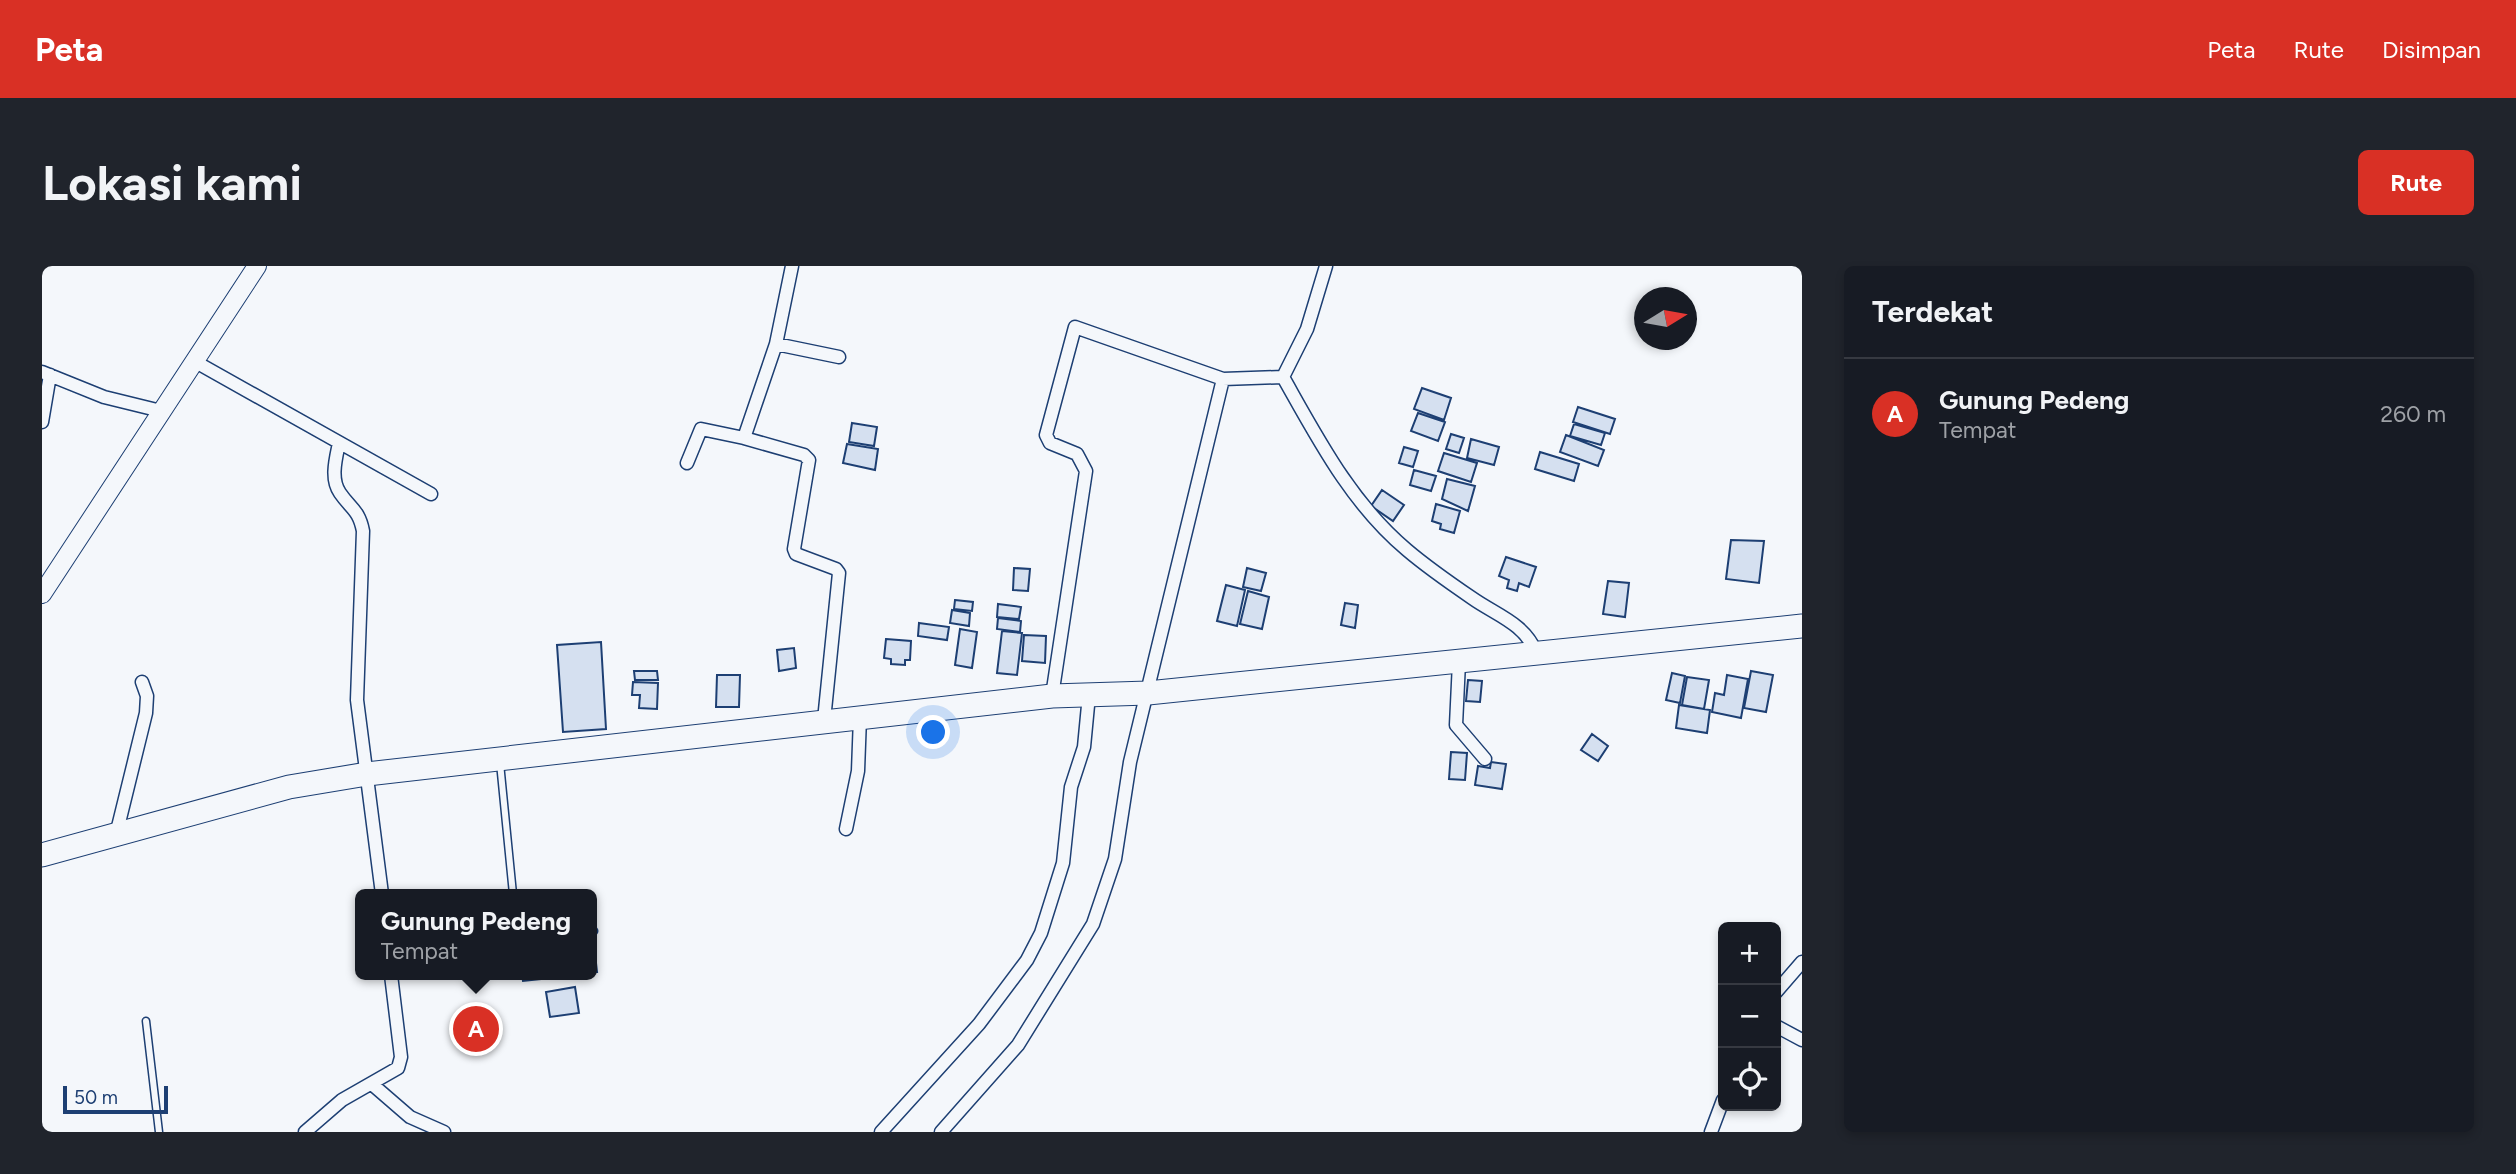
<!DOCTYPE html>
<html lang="id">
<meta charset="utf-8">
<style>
:root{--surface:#171b24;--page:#20242c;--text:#f1f3f6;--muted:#9ea1a6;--line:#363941;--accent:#d93025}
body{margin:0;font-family:Figtree,sans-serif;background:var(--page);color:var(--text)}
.controls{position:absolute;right:21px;bottom:21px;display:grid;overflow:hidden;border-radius:10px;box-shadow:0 4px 10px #0003}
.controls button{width:63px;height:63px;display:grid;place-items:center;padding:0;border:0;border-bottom:2px solid var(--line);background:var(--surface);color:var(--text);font:35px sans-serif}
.compass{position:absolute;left:1592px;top:21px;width:63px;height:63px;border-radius:50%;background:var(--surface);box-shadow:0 4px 10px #0003;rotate:79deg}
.scale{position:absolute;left:21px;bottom:18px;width:105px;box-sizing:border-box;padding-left:7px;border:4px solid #1d3f73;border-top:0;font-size:19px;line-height:24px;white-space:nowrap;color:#1d3f73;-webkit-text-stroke:5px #f4f7fb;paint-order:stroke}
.you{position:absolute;left:892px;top:467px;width:24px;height:24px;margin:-18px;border:5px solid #fff;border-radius:50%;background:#1a73e8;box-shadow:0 0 0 10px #1a73e833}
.badge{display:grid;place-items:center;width:46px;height:46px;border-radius:50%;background:var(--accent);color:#fff;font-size:23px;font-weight:700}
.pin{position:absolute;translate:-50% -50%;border:4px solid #fff;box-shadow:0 2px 7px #0006}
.popup{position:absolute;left:313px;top:623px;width:242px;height:91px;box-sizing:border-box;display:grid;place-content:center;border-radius:10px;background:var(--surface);filter:drop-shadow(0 2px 5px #0005);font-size:23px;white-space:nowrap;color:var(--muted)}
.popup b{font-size:26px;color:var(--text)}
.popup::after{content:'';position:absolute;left:50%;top:100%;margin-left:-14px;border:14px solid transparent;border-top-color:var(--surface)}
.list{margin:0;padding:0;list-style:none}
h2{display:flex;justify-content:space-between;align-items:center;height:91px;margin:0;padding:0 28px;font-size:30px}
h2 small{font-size:23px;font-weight:400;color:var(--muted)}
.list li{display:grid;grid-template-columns:46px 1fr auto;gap:21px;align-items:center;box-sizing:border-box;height:112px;padding:0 28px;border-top:2px solid var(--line)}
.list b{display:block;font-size:26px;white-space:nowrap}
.list p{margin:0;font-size:23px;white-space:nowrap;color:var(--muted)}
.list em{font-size:23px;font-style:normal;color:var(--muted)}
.icon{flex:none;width:38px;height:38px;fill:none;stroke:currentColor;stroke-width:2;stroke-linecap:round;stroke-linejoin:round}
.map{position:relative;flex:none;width:1760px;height:866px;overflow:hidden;border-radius:10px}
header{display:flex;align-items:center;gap:42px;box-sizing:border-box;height:98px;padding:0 35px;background:var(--accent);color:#fff}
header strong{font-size:33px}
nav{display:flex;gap:38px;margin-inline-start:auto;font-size:24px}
.intro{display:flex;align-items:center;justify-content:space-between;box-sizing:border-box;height:168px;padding:0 42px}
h1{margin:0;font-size:49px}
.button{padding:18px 32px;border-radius:10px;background:var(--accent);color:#fff;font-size:24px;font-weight:700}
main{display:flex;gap:42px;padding:0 42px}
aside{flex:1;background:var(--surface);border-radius:10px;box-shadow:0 4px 10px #0003}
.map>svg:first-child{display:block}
.building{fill:#d5e0f0;stroke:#1d3f73;stroke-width:2}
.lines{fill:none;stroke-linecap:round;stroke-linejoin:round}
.lane-casing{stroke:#1d3f73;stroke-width:9}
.street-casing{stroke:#1d3f73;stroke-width:15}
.secondary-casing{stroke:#1d3f73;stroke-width:20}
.highway-casing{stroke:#1d3f73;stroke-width:25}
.lane{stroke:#f4f7fb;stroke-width:6}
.street{stroke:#f4f7fb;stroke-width:12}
.secondary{stroke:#f4f7fb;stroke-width:18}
.highway{stroke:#f4f7fb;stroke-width:23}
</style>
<header>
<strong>Peta</strong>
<nav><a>Peta</a><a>Rute</a><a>Disimpan</a></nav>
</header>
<div class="intro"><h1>Lokasi kami</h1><a class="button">Rute</a></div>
<main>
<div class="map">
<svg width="1760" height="866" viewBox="0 0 1760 866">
<rect width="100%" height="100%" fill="#f4f7fb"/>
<!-- building -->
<path class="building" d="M1380 122 1409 132 1402 154 1372 143Z
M1536 141 1573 153 1568 168 1531 156Z
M1376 147 1403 156 1396 175 1369 165Z
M810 157 835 161 832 180 807 176Z
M1532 158 1563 167 1559 179 1528 170Z
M1409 168 1422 172 1417 187 1404 183Z
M1524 169 1562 184 1556 200 1518 186Z
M1429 173 1457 181 1452 199 1425 192Z
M805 178 836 183 833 204 801 197Z
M1362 181 1376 185 1371 201 1357 197Z
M1498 186 1537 198 1532 215 1493 203Z
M1402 187 1435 197 1429 216 1396 205Z
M1372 204 1394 210 1389 225 1368 219Z
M1405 213 1433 220 1426 245 1400 233Z
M1340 224 1362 239 1351 255 1329 240Z
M1394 238 1418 245 1412 267 1398 263 1399 258 1390 255Z
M1689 274 1722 275 1717 317 1684 313Z
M1464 291 1494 301 1487 321 1477 317 1475 325 1465 322 1467 314 1457 310Z
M972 302 988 303 986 325 971 324Z
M1205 302 1224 307 1219 325 1201 321Z
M1566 315 1587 317 1583 351 1561 348Z
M1184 319 1203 324 1195 360 1175 355Z
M1206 325 1227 331 1220 363 1198 358Z
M913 334 931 336 930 345 912 343Z
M1303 337 1316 339 1313 362 1299 359Z
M956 338 979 341 977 353 955 351Z
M910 344 928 347 927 360 908 357Z
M956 352 979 355 978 366 955 363Z
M877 357 907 361 905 374 876 370Z
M918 363 935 366 930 402 913 399Z
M960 365 980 367 975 409 955 407Z
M982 369 1004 370 1003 397 980 395Z
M844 373 869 375 868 394H863V399L849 398V393L842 392Z
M559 376 564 463 521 466 515 379Z
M752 382 754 402 737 405 735 384Z
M592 405H615L616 414H593Z
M1709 405 1731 409 1724 446 1702 442Z
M1630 407 1643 410 1638 437 1624 434Z
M675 409H698L697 441H674Z
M1685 409 1706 413 1699 452 1670 446 1673 427 1682 429Z
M1645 411 1667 414 1662 443 1640 439Z
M1426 414 1440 415 1438 436 1424 435Z
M591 416 616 417 615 443 597 442 598 429H590Z
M1637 439 1668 444 1665 467 1634 462Z
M1550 468 1566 480 1556 495 1539 484Z
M1409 486 1425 487 1423 514 1407 513Z
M1449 496 1464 498 1460 523 1433 519 1436 500 1448 502Z
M550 679H552L555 706H550Z
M480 709H508V712L481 715Z
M533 721 537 747 508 751 504 726Z"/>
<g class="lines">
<!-- lane casing -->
<g class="lane-casing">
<path id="lane" d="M458 497 471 628
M550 665H552
M104 755 117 866"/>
</g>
<!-- street casing -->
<g class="street-casing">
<path id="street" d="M750 0 734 78 702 172 762 189 767 194 752 283 754 288 794 303 797 307 782 454
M734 78 797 91
M152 95 389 228
M0 106 62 131 119 145
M1241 111 1265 63 1284 0
M0 156 8 109
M297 177C294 192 288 213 298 227 309 243 317 244 321 265L315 434 340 628
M645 197 659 163 702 172
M1417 396 1414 459 1443 493
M1010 430 1044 205 1035 188 1008 177 1004 169 1033 61 1181 113
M804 563 816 505 818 451
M74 569 104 447 105 430 100 416
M1734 726 1760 696
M1734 760 1760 774
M331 819 368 851 402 866
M263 866 300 834 356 802 359 791 349 709
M839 866 937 758 985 694 999 667 1021 597 1029 521 1042 481 1047 429
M899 866 976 779 1051 658 1073 593 1088 496 1181 113 1241 111C1276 173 1309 237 1365 284 1385 301 1408 317 1430 332 1454 349 1482 357 1494 386
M1669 866 1681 834"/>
</g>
<!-- secondary casing -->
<g class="secondary-casing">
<path id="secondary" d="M0 328 215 0"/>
</g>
<!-- highway casing -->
<g class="highway-casing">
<path id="highway" d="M0 589 247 521 325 508 1010 430 1106 427 1760 360"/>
</g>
<!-- lane -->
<use href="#lane" class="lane"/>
<!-- street -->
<use href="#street" class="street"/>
<!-- secondary -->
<use href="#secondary" class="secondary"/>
<!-- highway -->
<use href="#highway" class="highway"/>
</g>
</svg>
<div class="controls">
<button>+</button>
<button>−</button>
<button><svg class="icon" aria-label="locate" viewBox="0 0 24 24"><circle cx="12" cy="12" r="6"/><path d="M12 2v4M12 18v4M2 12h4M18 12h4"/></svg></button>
</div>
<svg class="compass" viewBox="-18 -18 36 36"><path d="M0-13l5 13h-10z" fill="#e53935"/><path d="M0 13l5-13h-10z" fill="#9ea1a6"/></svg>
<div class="scale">50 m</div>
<div class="you"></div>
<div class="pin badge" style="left:434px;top:763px">A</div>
<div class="popup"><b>Gunung Pedeng</b>Tempat</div>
</div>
<aside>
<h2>Terdekat<small></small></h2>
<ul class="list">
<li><span class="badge">A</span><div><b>Gunung Pedeng</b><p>Tempat</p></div><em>260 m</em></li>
</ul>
</aside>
</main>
